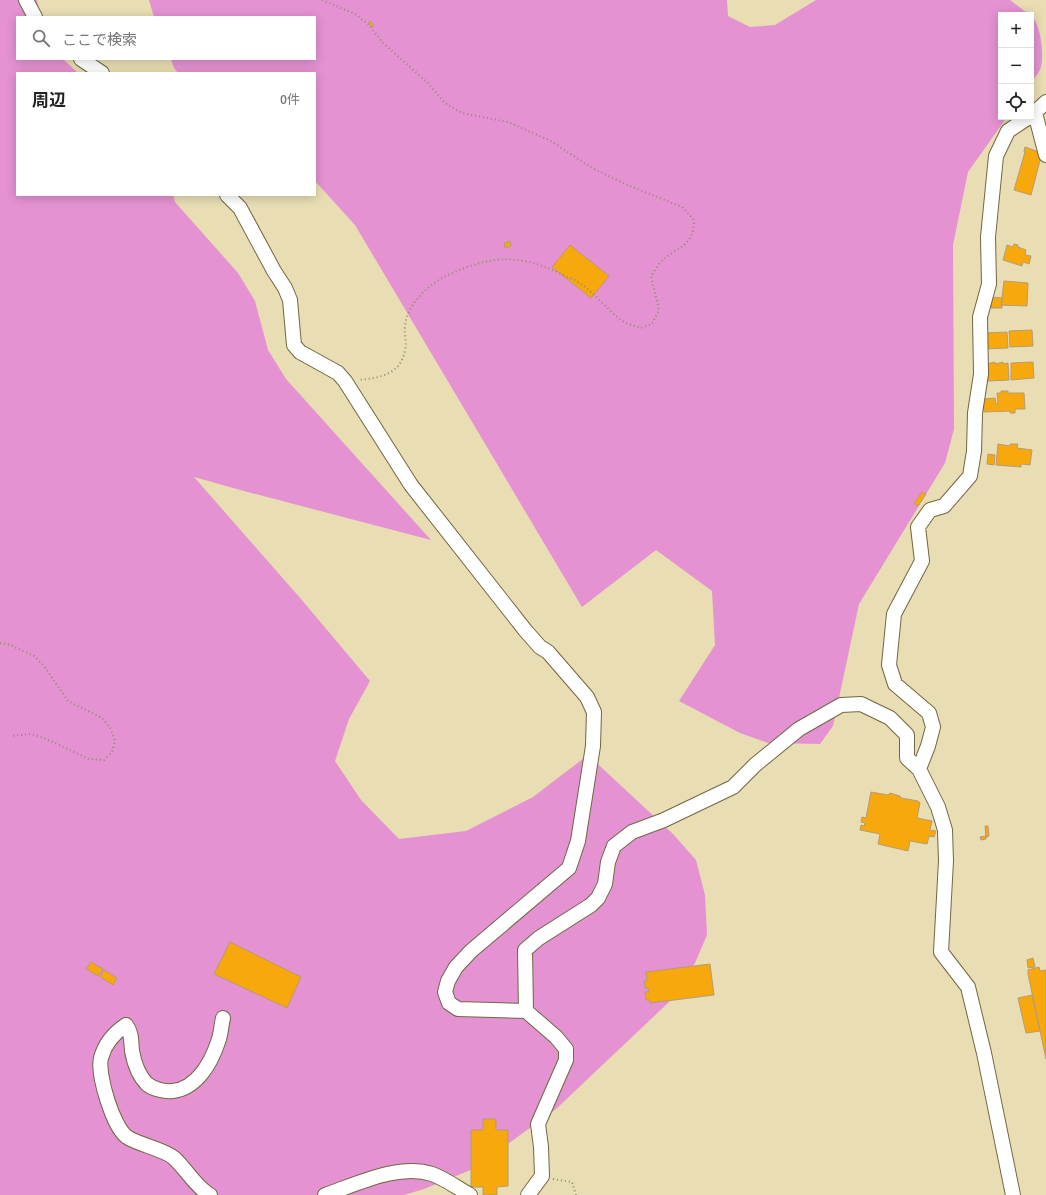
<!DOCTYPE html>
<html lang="ja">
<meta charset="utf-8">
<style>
:root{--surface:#fff;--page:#f6f6f6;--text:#222;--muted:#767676;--line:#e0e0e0}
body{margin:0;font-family:Signika,"Noto Sans JP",sans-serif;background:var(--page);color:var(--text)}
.controls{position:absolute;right:12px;top:12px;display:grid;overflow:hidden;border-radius:0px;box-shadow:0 2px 10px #0003}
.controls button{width:36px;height:36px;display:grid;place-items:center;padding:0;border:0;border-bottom:1px solid var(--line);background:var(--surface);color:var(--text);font:20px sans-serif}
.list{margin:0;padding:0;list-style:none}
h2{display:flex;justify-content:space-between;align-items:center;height:52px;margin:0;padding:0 16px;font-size:17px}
h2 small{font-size:13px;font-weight:400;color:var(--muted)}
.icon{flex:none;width:22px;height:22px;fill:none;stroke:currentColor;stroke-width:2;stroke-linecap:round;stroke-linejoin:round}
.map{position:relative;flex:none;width:1046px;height:1195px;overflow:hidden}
.search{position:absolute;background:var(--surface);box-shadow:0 2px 10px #0003;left:16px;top:16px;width:300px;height:44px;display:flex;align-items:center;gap:10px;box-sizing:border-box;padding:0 14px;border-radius:0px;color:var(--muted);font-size:15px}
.panel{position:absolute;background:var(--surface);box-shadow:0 2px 10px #0003;left:16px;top:72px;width:300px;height:124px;border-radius:0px}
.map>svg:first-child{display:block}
.green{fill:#e492d1}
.building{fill:#f6a80d;stroke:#b59c79}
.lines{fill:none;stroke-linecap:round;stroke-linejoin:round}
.street-casing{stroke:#716741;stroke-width:16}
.path{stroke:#91896b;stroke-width:2;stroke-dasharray:1 3;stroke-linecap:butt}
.street{stroke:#fff;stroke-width:14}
</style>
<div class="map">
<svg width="1046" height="1195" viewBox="0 0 1046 1195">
<rect width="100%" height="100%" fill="#e8ddb3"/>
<!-- green -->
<path class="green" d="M0 0H37L41 17H17V59H63L78 73H17V195H173L175 202 238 273 255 301 268 350 286 379 431 540 244 491 194 477 301 599 370 681 349 719 335 761 361 800 399 839 466 831 533 797 588 755 673 834 696 860 705 895 707 935 695 963 669 1002 556 1109 473 1169 424 1189 404 1195H0Z
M149 0H727L728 16 750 27 775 25 816 0H1010L1030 15H1001V117H1007L968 172 953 245 954 429 945 463 859 604 833 726 820 744 768 743 740 733 679 701 715 645 712 591 656 550 582 607 355 225 315 181V73H178L174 68 171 59H315V17H154Z
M1031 16C1041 23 1045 58 1040 70 1038 74 1034 78 1031 83Z"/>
<!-- building -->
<path class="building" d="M370 21 374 26 372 27 368 23Z
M1025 147 1042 153 1031 195 1014 190 1025 152H1024Z
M510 241 511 246 505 248 504 243Z
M1014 244 1018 245V247L1026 250 1025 255 1031 256 1029 264 1023 262 1022 266 1003 260 1007 245 1013 247Z
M570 245 609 276 591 298 552 267Z
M1004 281 1028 283 1027 306 1001 305Z
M992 297 1002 298V308H991Z
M1032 330 1033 346 1010 347 1009 331Z
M1007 332 1008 348 985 349 984 333Z
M995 362V364L1003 362V364L1008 363 1009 380 987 381 986 364Z
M1033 362 1034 378 1011 380V363Z
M1001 391H1008V393H1024L1025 409H1015V413H1010V411L984 412 983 399 995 398 996 404 998 403 997 393H1001Z
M998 444 1010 446V444H1018L1017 448 1032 450 1030 465 1021 464V467L996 465Z
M988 454 995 455 994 465 987 464Z
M922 492 926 494 918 506 914 503Z
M871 792 888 795 890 793 900 796 901 798 918 801 920 803 917 818 932 821 930 830 936 831 934 837 929 836 927 844 910 841 908 851 878 844 880 834 860 830 861 825 864 826 865 823 861 822 862 817 866 818Z
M985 826H988L989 836 986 837Z
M986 836V839L981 840 980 837Z
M230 942 301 977 287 1008 214 974Z
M1033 958 1035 967 1028 968 1027 960Z
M91 962 103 969 98 976 86 969Z
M710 964 714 995 650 1003V1000H646L645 992H649L648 988H645L644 981H647L646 972Z
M1039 967 1040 971 1046 970V1059L1028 974V970Z
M104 970 117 978 113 985 100 977Z
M1032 995 1040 1031 1027 1033H1026L1018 998Z
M483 1119H496V1130H508V1186L497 1187V1195H483V1187H471V1130H483Z"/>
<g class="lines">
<!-- street casing -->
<g class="street-casing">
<path id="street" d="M26 0 35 17
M81 59 102 73
M1035 113 1046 155
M1031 116 1046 102
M227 195 240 208 274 271 285 288 290 300 294 345 300 352 338 373 345 381 411 485 525 630 540 647 548 652 587 697 594 712 593 746 578 841 569 868 471 951 456 967 448 981 445 992 449 1003 458 1009 526 1011 556 1037 566 1049V1060L538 1124 541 1147 542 1176 528 1195
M919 769 928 746 933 727 929 713 895 684 889 665 894 614 922 561 918 527 930 510 944 506 970 476 974 451 975 413 981 374 980 317 989 284 988 237 996 156 1008 131 1029 117
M526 1011 525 950 539 938 591 905 598 898 605 884 608 862 614 846 632 832 664 820 733 787 755 765 799 729 841 705 861 704 890 718 907 735V758L919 769 938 807 945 830 946 861 941 952 968 987 984 1053 1013 1195
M210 1195C197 1188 186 1169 174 1158 164 1149 139 1145 127 1137 113 1127 97 1074 101 1058 105 1043 114 1033 126 1025 132 1033 131 1041 132 1051 134 1062 139 1076 147 1084 153 1089 165 1092 173 1091 197 1088 211 1063 218 1042 221 1035 221 1026 223 1018
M325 1195C357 1184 399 1163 432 1174 444 1178 459 1189 470 1195"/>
</g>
<!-- path -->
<path class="path" d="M322 0 355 14 368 24 383 43 428 83 445 103 462 113 508 122 551 141 592 168 625 184 682 207 694 220C694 248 676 246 660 263 657 266 654 272 651 276L659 310 652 324 641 328C636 326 629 325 624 322 608 311 596 294 581 284 574 279 566 277 559 273 517 253 490 256 448 275 429 284 407 304 405 326 404 334 407 342 405 350 401 375 379 378 358 380
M0 643 10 645 34 656 44 666 68 701 102 718 111 729 115 741 112 752 104 760 89 759 44 738 31 734 12 736
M553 1179 572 1182 576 1195"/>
<!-- street -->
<use href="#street" class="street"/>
</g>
</svg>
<div class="controls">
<button>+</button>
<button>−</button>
<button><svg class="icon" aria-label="locate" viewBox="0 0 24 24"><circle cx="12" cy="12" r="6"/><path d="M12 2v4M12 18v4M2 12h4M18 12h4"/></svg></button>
</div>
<div class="search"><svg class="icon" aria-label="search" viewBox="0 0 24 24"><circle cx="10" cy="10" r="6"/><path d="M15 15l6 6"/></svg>ここで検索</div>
<section class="panel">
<h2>周辺<small>0件</small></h2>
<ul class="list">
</ul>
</section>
</div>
